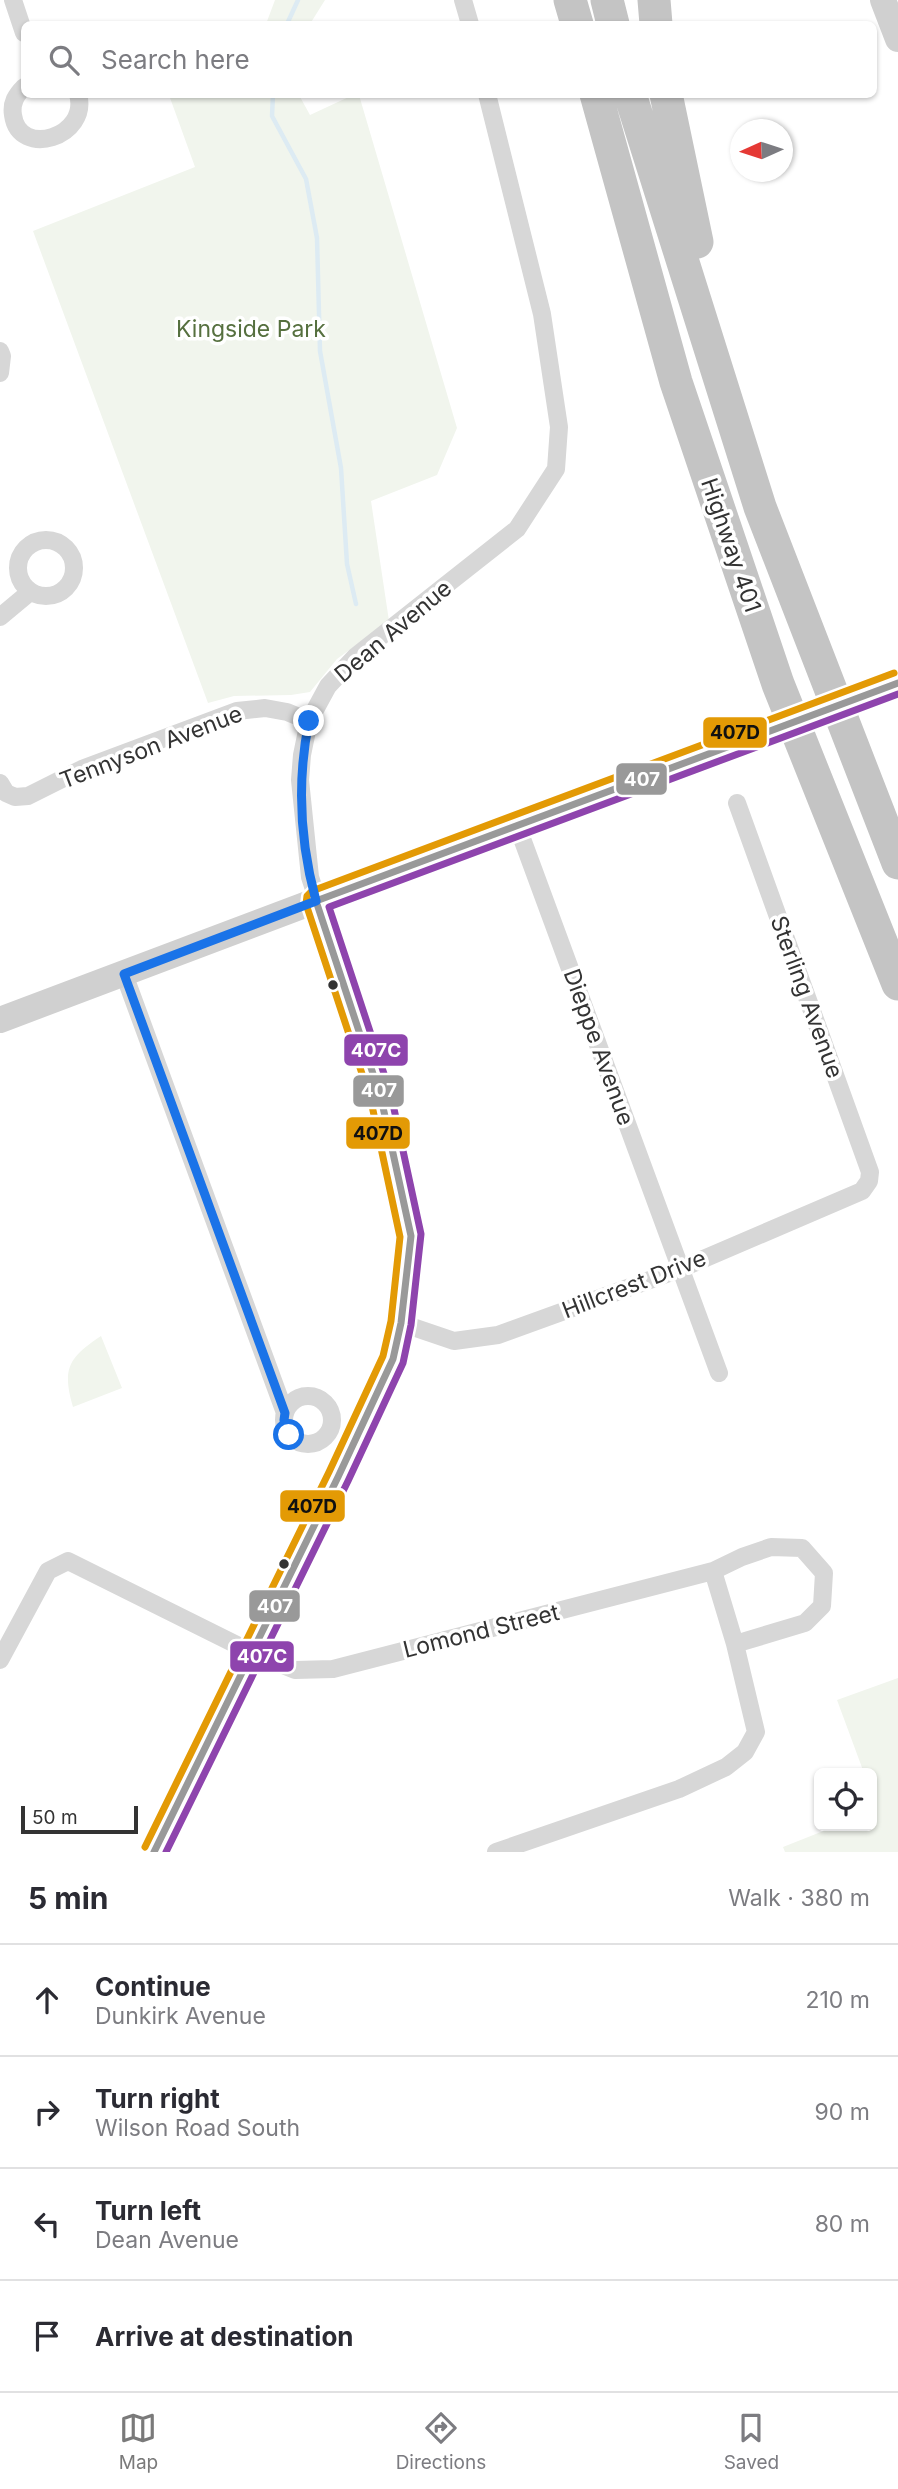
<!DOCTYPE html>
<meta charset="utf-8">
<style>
:root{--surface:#fff;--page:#f2f2f3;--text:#2b2b33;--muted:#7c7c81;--line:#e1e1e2;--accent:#7a7a7a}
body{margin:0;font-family:Inter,sans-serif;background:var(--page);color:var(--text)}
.controls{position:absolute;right:21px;bottom:21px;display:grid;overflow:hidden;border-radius:10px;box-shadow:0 2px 5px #0004}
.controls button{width:63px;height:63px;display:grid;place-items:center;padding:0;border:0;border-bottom:2px solid var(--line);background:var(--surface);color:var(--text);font:35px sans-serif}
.compass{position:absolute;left:730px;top:119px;width:63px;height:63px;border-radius:50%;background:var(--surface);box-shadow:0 2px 5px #0004;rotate:267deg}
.scale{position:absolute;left:21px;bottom:18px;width:117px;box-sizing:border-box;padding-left:7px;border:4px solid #333;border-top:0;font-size:19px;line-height:24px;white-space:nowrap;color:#333;-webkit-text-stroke:5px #fff;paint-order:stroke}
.stop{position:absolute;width:21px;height:21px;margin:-16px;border:5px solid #1a73e8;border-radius:50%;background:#fff}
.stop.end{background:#1a73e8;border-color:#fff;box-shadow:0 2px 7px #0008}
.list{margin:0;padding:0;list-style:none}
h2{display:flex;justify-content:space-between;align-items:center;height:91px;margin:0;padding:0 28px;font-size:30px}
h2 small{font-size:23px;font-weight:400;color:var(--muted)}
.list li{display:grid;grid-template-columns:46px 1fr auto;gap:21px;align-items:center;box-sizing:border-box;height:112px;padding:0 28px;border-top:2px solid var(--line)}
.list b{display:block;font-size:26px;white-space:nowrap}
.list p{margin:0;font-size:23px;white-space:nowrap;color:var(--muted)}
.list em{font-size:23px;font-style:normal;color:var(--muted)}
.icon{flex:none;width:38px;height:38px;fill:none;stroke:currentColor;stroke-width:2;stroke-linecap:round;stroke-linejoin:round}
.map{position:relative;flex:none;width:898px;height:1852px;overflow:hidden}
.search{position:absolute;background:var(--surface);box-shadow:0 2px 5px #0004;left:21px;right:21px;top:21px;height:77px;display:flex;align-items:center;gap:18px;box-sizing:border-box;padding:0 24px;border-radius:10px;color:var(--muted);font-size:26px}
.sheet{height:539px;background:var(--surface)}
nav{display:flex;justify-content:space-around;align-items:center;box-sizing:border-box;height:98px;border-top:2px solid var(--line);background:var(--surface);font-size:19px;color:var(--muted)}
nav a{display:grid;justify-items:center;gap:4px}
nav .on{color:var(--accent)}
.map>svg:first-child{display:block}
.green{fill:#f1f5ed}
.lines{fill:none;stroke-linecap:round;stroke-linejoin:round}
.stream{stroke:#ddebf3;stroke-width:4.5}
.street{stroke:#d7d7d7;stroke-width:18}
.secondary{stroke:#d0d0d0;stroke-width:26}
.highway{stroke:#c4c4c4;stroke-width:33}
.bus-1-casing{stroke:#fff;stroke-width:12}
.bus-2-casing{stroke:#fff;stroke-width:12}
.bus-3-casing{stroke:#fff;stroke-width:12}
.bus-1{stroke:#999;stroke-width:7}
.bus-2{stroke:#8e44ad;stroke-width:7}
.bus-3{stroke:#e39a05;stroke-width:7}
.route{stroke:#1a73e8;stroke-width:9}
.bus-dot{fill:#333;stroke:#fff;stroke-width:2.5}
.labels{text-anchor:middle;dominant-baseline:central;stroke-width:7;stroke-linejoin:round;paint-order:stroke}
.park-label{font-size:23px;fill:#56703f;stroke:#fff}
.street-label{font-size:23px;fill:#333;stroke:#fff}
.line-badge{stroke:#fff;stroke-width:2.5}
.badge-label{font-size:19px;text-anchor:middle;font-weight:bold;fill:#fff}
.pale-badge-label{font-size:19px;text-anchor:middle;font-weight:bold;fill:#111}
</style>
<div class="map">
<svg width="898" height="1852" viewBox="0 0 898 1852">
<rect width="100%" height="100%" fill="#fff"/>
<!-- green -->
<path class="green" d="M275 0H325L310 24H266Z
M169 95H299L310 115 353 95H359L457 428 437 475 371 501 389 621 337 659 310 692 291 695 234 696 208 703 33 231 195 167Z
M101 1336 122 1388 73 1407C62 1369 68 1358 101 1336Z
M898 1678V1852H785L783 1847 836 1826H872V1811L877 1809 872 1795V1773H864L837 1700Z"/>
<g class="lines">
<!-- stream -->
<path class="stream" d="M287 24 298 0
M273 94 272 116 306 179 317 238 320 351 341 468 347 564 356 604"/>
<!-- street -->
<path class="street" d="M13 0 24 33
M463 0 470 24
M24 87C16 95 11 103 13 115 19 159 90 137 78 94
M0 351 2 356 0 373
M18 568a28 28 0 1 1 56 0a28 28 0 1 1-56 0Z
M0 617 30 592
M0 783 6 793 15 797 28 796 82 769 237 711 265 708 287 712 309 721
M517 825 719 1373
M124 974 285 1413
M401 1323 454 1341 498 1335 680 1269 862 1191 869 1181 870 1172 737 803
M284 1420a24 24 0 1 1 48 0a24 24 0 1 1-48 0Z
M0 1660 48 1571 68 1561 251 1652 295 1670 333 1669 713 1571 742 1557 771 1547 802 1548 824 1573 822 1606 805 1623 735 1644
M154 1852 338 1477 393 1359 401 1323 411 1236 381 1098 310 877 300 780 302 755 309 721 328 686 356 656 517 529 556 469 559 427 542 314 487 94
M496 1852 679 1789 726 1767 745 1752 756 1732 735 1644 713 1571"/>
<!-- secondary -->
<path class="secondary" d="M883 0 898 39
M0 1020 517 825"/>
<!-- highway -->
<path class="highway" d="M570 0 577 24
M607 0 613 24
M654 0 656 24
M596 94 676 382 778 684 898 984
M630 94 760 507 898 863
M666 94 697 242"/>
<!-- bus-1 casing -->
<g class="bus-1-casing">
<path id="bus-1" d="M154 1852 338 1477 393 1359 401 1323 411 1236 381 1098 316 901 898 683"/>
</g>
<!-- bus-2 casing -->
<g class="bus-2-casing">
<path id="bus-2" d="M166 1852 348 1481 403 1363 411 1325 421 1234 391 1095 329 907 898 694"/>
</g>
<!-- bus-3 casing -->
<g class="bus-3-casing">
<path id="bus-3" d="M145 1847 329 1472 383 1356 391 1321 400 1237 371 1101 306 904 307 896 312 891 894 673"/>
</g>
<!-- bus-1 -->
<use href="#bus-1" class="bus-1"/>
<!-- bus-2 -->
<use href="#bus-2" class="bus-2"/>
<!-- bus-3 -->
<use href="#bus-3" class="bus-3"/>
</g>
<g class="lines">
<!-- route -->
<path class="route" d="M289 1435 284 1420 285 1413 124 974 316 901C300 842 297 780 309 721"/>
</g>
<!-- markers -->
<g class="bus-dot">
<circle cx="333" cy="985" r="6"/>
<circle cx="284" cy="1564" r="6"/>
</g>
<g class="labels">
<!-- park labels -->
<g class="park-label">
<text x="251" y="329">Kingside Park</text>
</g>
<!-- street labels -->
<g class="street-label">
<text transform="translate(731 545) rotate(71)">Highway 401</text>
<text transform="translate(393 631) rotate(-40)">Dean Avenue</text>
<text transform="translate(151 747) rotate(-21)">Tennyson Avenue</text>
<text transform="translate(807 997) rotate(70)">Sterling Avenue</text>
<text transform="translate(599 1047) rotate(70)">Dieppe Avenue</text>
<text transform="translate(634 1284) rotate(-21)">Hillcrest Drive</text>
<text transform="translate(481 1631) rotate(-14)">Lomond Street</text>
</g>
</g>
<g class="line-badge">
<rect x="702" y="716" width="66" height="33" rx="7" fill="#e39a05"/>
<rect x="615" y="762" width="53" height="34" rx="7" fill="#999"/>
<rect x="343" y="1033" width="66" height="34" rx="7" fill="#8e44ad"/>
<rect x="352" y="1074" width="53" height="34" rx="7" fill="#999"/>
<rect x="345" y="1116" width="66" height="34" rx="7" fill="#e39a05"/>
<rect x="279" y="1489" width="67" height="34" rx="7" fill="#e39a05"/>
<rect x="248" y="1589" width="53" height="34" rx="7" fill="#999"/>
<rect x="229" y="1640" width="66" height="33" rx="7" fill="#8e44ad"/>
</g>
<g class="badge-label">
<text x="642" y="786">407</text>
<text x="376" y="1057">407C</text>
<text x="379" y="1097">407</text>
<text x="275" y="1613">407</text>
<text x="262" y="1663">407C</text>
</g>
<g class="pale-badge-label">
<text x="735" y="739">407D</text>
<text x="378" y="1140">407D</text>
<text x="312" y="1513">407D</text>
</g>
</svg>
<div class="controls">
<button><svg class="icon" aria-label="locate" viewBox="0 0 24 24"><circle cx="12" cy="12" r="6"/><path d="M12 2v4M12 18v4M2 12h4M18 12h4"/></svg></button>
</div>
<svg class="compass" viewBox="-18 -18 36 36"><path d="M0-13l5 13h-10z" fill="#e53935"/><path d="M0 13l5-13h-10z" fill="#7c7c81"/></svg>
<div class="scale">50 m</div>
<div class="stop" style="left:289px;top:1435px"></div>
<div class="stop end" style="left:309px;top:721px"></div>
<div class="search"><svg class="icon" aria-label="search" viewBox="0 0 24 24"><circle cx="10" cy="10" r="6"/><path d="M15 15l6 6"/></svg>Search here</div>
</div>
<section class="sheet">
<h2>5 min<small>Walk · 380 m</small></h2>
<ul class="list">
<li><svg class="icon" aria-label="ahead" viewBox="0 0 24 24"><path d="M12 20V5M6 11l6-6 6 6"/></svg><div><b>Continue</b><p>Dunkirk Avenue</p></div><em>210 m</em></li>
<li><svg class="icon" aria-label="right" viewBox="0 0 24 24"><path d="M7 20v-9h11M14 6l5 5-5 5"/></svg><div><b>Turn right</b><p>Wilson Road South</p></div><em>90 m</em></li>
<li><svg class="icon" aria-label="left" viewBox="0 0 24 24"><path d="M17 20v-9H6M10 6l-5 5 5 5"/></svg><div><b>Turn left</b><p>Dean Avenue</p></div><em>80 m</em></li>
<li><svg class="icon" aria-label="arrive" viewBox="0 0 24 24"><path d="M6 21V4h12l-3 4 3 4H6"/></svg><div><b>Arrive at destination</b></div></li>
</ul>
</section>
<nav>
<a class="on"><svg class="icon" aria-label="map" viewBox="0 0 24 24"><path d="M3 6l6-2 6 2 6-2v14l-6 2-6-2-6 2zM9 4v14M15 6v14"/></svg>Map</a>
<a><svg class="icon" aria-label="directions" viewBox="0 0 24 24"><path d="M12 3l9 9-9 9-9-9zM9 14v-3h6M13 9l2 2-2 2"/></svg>Directions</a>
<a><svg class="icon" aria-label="saved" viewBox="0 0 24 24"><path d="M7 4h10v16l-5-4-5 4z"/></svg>Saved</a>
</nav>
